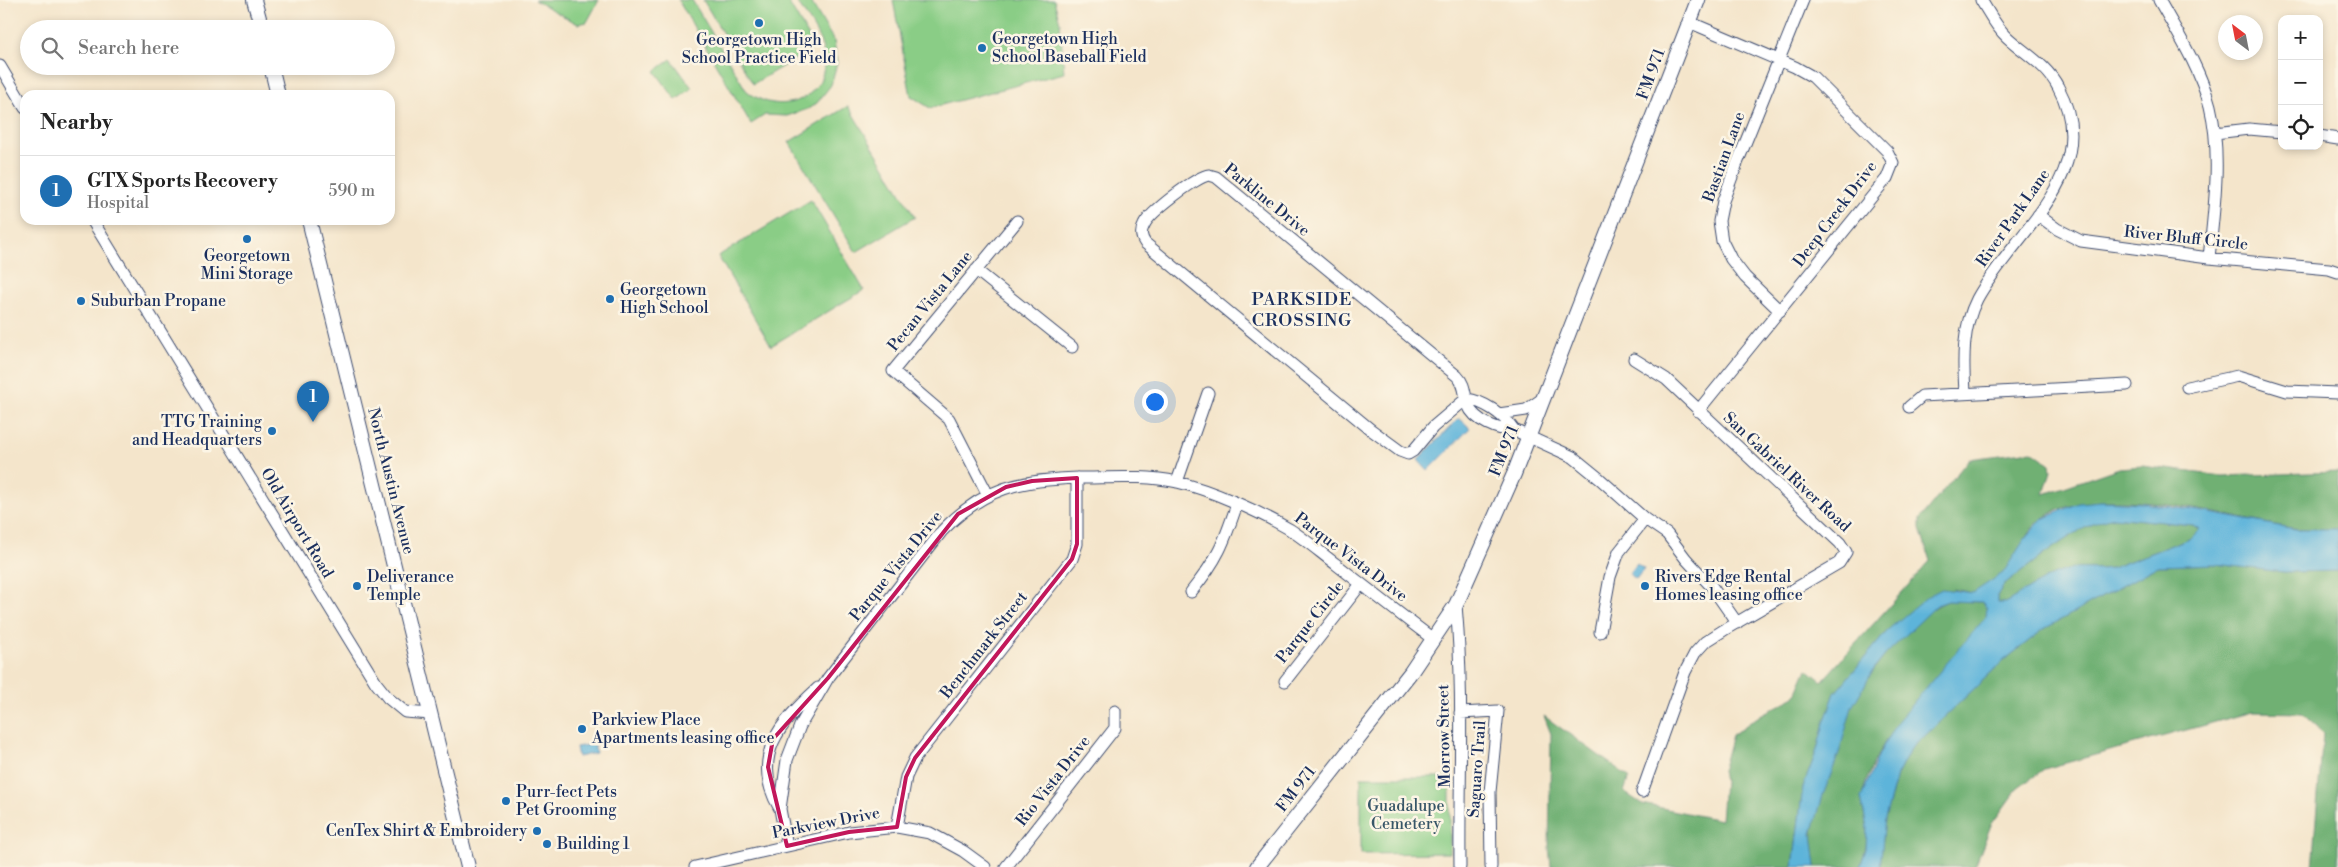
<!DOCTYPE html>
<meta charset="utf-8">
<style>
:root{--surface:#fff;--page:#f2f2f2;--text:#222;--muted:#767676;--line:#e0e0e0;--accent:#1f6fb2}
body{margin:0;font-family:"Libre Bodoni",serif;background:var(--page);color:var(--text)}
.controls{position:absolute;right:15px;top:15px;display:grid;overflow:hidden;border-radius:10px;box-shadow:0 2px 8px #0003}
.controls button{width:45px;height:45px;display:grid;place-items:center;padding:0;border:0;border-bottom:1px solid var(--line);background:var(--surface);color:var(--text);font:25px sans-serif}
.compass{position:absolute;left:2218px;top:15px;width:45px;height:45px;border-radius:50%;background:var(--surface);box-shadow:0 2px 8px #0003;rotate:328deg}
.you{position:absolute;left:1154px;top:401px;width:18px;height:18px;margin:-12px;border:4px solid #fff;border-radius:50%;background:#1a73e8;box-shadow:0 0 0 8px #1a73e833}
.badge{display:grid;place-items:center;width:32px;height:32px;border-radius:50%;background:var(--accent);color:#fff;font-size:16px;font-weight:700}
.pin{position:absolute;translate:-50% -41px;filter:drop-shadow(0 1px 2px #0008)}
.pin::after{content:'';position:absolute;top:26px;width:18px;height:15px;background:inherit;clip-path:polygon(0 0,100% 0,50% 100%)}
.list{margin:0;padding:0;list-style:none}
h2{display:flex;justify-content:space-between;align-items:center;height:65px;margin:0;padding:0 20px;font-size:21px}
h2 small{font-size:16px;font-weight:400;color:var(--muted)}
.list li{display:grid;grid-template-columns:32px 1fr auto;gap:15px;align-items:center;box-sizing:border-box;height:70px;padding:0 20px;border-top:1px solid var(--line)}
.list b{display:block;font-size:19px;white-space:nowrap}
.list p{margin:0;font-size:16px;white-space:nowrap;color:var(--muted)}
.list em{font-size:16px;font-style:normal;color:var(--muted)}
.icon{flex:none;width:28px;height:28px;fill:none;stroke:currentColor;stroke-width:2;stroke-linecap:round;stroke-linejoin:round}
.map{position:relative;flex:none;width:2338px;height:867px;overflow:hidden}
.search{position:absolute;background:var(--surface);box-shadow:0 2px 8px #0003;left:20px;top:20px;width:375px;height:55px;display:flex;align-items:center;gap:12px;box-sizing:border-box;padding:0 18px;border-radius:28px;color:var(--muted);font-size:19px}
.panel{position:absolute;background:var(--surface);box-shadow:0 2px 8px #0003;left:20px;top:90px;width:375px;height:135px;border-radius:15px}
.map>svg:first-child{display:block}
.green{fill:#8acd86;stroke:#527e72}
.forest{fill:#6fb073;stroke:#457068}
.water{fill:#5db4da;stroke:#3c729c;fill-rule:evenodd}
.lines{fill:none;stroke-linecap:round;stroke-linejoin:round}
.minor-casing{stroke:#3c4a6e;stroke-width:13}
.major-casing{stroke:#3c4a6e;stroke-width:16}
.minor{stroke:#fff;stroke-width:11}
.major{stroke:#fff;stroke-width:14}
.marked{fill:none;stroke:#c2185b;stroke-width:4;stroke-linejoin:round}
.poi-dot{fill:#1f6fb2;stroke:#fcf5e5;stroke-width:2}
.labels{text-anchor:middle;dominant-baseline:central;stroke-width:5;stroke-linejoin:round;paint-order:stroke}
.poi-label{font-size:16px;fill:#1b2f5e;stroke:#fcf5e5;text-anchor:start}
.street-label{font-size:16px;fill:#1b2f5e;stroke:#fcf5e5}
.park-label{font-size:16px;fill:#375668;stroke:#fcf5e5}
.neighbourhood-label{font-size:18px;letter-spacing:1px;fill:#1b2f5e;stroke:#fcf5e5}
</style>
<div class="map">
<svg width="2338" height="867" viewBox="0 0 2338 867">
<rect width="100%" height="100%" fill="#fcf5e5"/>
<filter id="ink" filterUnits="userSpaceOnUse"><feTurbulence type="fractalNoise" baseFrequency=".02" numOctaves="2"/><feDisplacementMap in="SourceGraphic" scale="10" xChannelSelector="R" yChannelSelector="G"/><feConvolveMatrix kernelMatrix="1 2 1 2 8 2 1 2 1" color-interpolation-filters="sRGB"/></filter>
<filter id="wash" filterUnits="userSpaceOnUse"><feTurbulence type="fractalNoise" baseFrequency=".0096" numOctaves="4" result="noise"/><feDisplacementMap in="SourceGraphic" scale="20" xChannelSelector="R" yChannelSelector="G"/><feGaussianBlur stdDeviation="1.12" result="paint"/><feColorMatrix in="noise" values="0 0 0 0 0 0 0 0 0 0 0 0 0 0 0 0 0 1.4 0 .05"/><feComposite in="paint" operator="in"/></filter>
<g filter="url(#wash)">
<rect width="100%" height="100%" fill="#f4e5cb"/>
<!-- green -->
<path class="green" d="M534 0H599L587 22 578 24Z
M678 0H692L746 90C777 118 829 101 824 55 822 36 806 17 796 0H810L834 41 837 63 831 85 817 103 808 109 787 116 765 115 751 124Z
M703 0H787L815 47 753 84Z
M893 0H1054L1060 23 1064 73 930 108 911 96Z
M671 59 692 88 676 100 655 71Z
M848 106 915 217 856 252 789 142Z
M811 200 864 290 771 346 718 256Z
M1361 777H1450V853L1361 854Z"/>
<!-- forest -->
<path class="forest" d="M2032 451 2050 464 2051 471 2044 494 2119 468 2142 466 2222 476 2338 472V529C2323 529 2307 530 2292 528 2228 518 2098 478 2042 519 2024 532 2018 559 2002 574 1993 582 1983 587 1973 593L1953 589 1890 628 1835 693 1824 723 1817 750 1803 787 1793 867H1551L1549 847 1551 734 1544 716 1629 777 1624 792 1642 804 1721 820 1724 782 1722 771 1732 735 1762 714 1795 697 1807 669 1822 681 1930 561 1920 529V519L1969 459Z
M2114 517 2193 525 2199 529 2190 538 2112 568C2098 570 2085 568 2072 569 2049 573 2025 592 2005 603H1998V594L2003 586C2033 563 2078 524 2114 517Z
M2215 564 2284 572 2338 571V867H2312L2323 734 2317 726 2302 713 2252 712 2044 769 2017 789 1991 825 1975 867H1880L1885 818 1897 775 1910 750 2003 661 2044 629 2158 566Z
M1948 601 1982 602 1987 609 1986 617C1946 675 1885 718 1864 788 1859 805 1866 814 1867 829 1868 843 1864 855 1860 867H1816C1815 856 1811 844 1813 833 1816 805 1830 780 1838 754 1844 738 1846 721 1852 706 1869 672 1912 614 1948 601Z"/>
<!-- water -->
<path class="water" d="M1459 418 1470 428 1428 471 1418 460Z
M2101 501 2143 503 2199 511 2295 529H2338V571L2284 572 2215 564 2158 566 2044 629 2003 661 1910 750 1897 775 1885 818 1880 867H1860L1866 849 1867 828 1861 798 1879 754 1896 723 1986 617 1987 609 1982 602 1948 601 1937 605 1886 654 1874 669 1852 707 1839 753 1823 795 1812 834 1816 867H1793L1803 787 1817 750 1824 723 1835 693 1890 628 1928 596 1942 589 1973 593 2003 573 2024 540 2042 519 2079 503ZM2114 517 2193 525 2199 529 2190 538 2112 568C2098 570 2085 568 2072 569 2049 573 2025 592 2005 603H1998V594L2003 586C2033 563 2078 524 2114 517Z
M1637 564 1644 569 1636 579 1629 574Z
M594 744 596 753 578 757 576 747Z"/>
</g>
<g filter="url(#ink)">
<g class="lines">
<!-- minor casing -->
<g class="minor-casing">
<path id="minor" d="M2159 0C2178 34 2200 68 2210 106 2222 155 2214 209 2209 258
M1689 22 1795 67 1813 77 1887 151 1893 163 1887 178 1698 411
M0 66 25 108
M2215 133 2249 129 2282 132
M2319 136 2338 139
M2038 215 2057 229 2081 241 2209 258 2329 269 2338 272
M92 220 376 683 388 698 405 712 431 714
M976 270 1072 347
M1780 311 1745 277 1731 259 1722 241 1719 221 1723 201 1736 166 1803 0
M1634 359 1666 379 1840 543 1846 552 1839 563 1724 630 1705 642 1695 653 1685 672 1642 792
M2187 387 2238 376 2287 391 2338 393
M1965 392C1963 361 1962 328 1977 299 2013 232 2105 173 2058 87 2047 65 2024 53 2007 37 1996 27 1989 13 1981 0
M1466 399 1433 427 1413 451 1408 454 1400 451 1370 429 1145 243C1141 237 1140 232 1144 225 1149 213 1197 176 1209 175L1216 177 1457 376C1466 385 1464 395 1468 405 1474 421 1499 431 1514 430
M1466 399C1484 401 1503 414 1514 430L1573 457 1600 479 1645 519 1667 534 1686 559 1712 587 1737 623
M1909 407 1922 396 2127 385
M1499 414 1526 410 1545 397
M1177 482 1208 393
M988 495 949 419 893 371 1017 221
M1191 592C1218 559 1224 543 1237 504
M1456 605C1464 692 1459 780 1460 867
M1600 632 1610 577 1619 552 1645 519
M1285 681 1361 584
M1460 713 1498 711 1490 792 1491 867
M780 809C749 757 780 723 818 688
M897 827 906 777 915 758 1072 559 1077 544V478
M787 846 780 809 787 760 800 726 828 678 942 531C984 487 1020 480 1078 478 1110 478 1145 475 1177 482 1211 490 1258 511 1289 529 1305 539 1321 553 1337 565 1369 590 1401 615 1433 639
M695 867 849 832 897 827 930 833 963 851 985 867
M1006 867 1115 728V711"/>
</g>
<!-- major casing -->
<g class="major-casing">
<path id="major" d="M254 0 262 29
M271 66 278 95
M309 220 468 867
M1257 867 1411 672 1456 605 1514 474 1698 0"/>
</g>
<!-- minor -->
<use href="#minor" class="minor"/>
<!-- major -->
<use href="#major" class="major"/>
</g>
</g>
<!-- marked area -->
<path class="marked" d="M1077 478V544L1072 559 915 758 906 777 897 827 849 832 787 846 768 767 773 739 828 678 958 514 1006 487 1032 481Z"/>
<!-- markers -->
<g class="poi-dot">
<circle cx="759" cy="23" r="5"/>
<circle cx="982" cy="48" r="5"/>
<circle cx="247" cy="239" r="5"/>
<circle cx="610" cy="299" r="5"/>
<circle cx="81" cy="301" r="5"/>
<circle cx="272" cy="431" r="5"/>
<circle cx="357" cy="586" r="5"/>
<circle cx="1645" cy="586" r="5"/>
<circle cx="582" cy="729" r="5"/>
<circle cx="506" cy="801" r="5"/>
<circle cx="537" cy="831" r="5"/>
<circle cx="547" cy="844" r="5"/>
</g>
<g class="labels">
<!-- poi labels -->
<g class="poi-label">
<text x="992" y="39">Georgetown High<tspan x="992" dy="18">School Baseball Field</tspan></text>
<text x="759" y="40" text-anchor="middle">Georgetown High<tspan x="759" dy="18">School Practice Field</tspan></text>
<text x="247" y="256" text-anchor="middle">Georgetown<tspan x="247" dy="18">Mini Storage</tspan></text>
<text x="620" y="290">Georgetown<tspan x="620" dy="18">High School</tspan></text>
<text x="91" y="301">Suburban Propane</text>
<text x="262" y="422" text-anchor="end">TTG Training<tspan x="262" dy="18">and Headquarters</tspan></text>
<text x="367" y="577">Deliverance<tspan x="367" dy="18">Temple</tspan></text>
<text x="1655" y="577">Rivers Edge Rental<tspan x="1655" dy="18">Homes leasing office</tspan></text>
<text x="592" y="720">Parkview Place<tspan x="592" dy="18">Apartments leasing office</tspan></text>
<text x="516" y="792">Purr-fect Pets<tspan x="516" dy="18">Pet Grooming</tspan></text>
<text x="527" y="831" text-anchor="end">CenTex Shirt &amp; Embroidery</text>
<text x="557" y="844">Building 1</text>
</g>
<!-- street labels -->
<g class="street-label">
<text transform="translate(1651 74) rotate(-70)">FM 971</text>
<text transform="translate(1724 157) rotate(-70)">Bastian Lane</text>
<text transform="translate(1267 200) rotate(39)">Parkline Drive</text>
<text transform="translate(1835 214) rotate(-53)">Deep Creek Drive</text>
<text transform="translate(2013 218) rotate(-55)">River Park Lane</text>
<text transform="translate(2186 238) rotate(6)">River Bluff Circle</text>
<text transform="translate(930 301) rotate(-51)">Pecan Vista Lane</text>
<text transform="translate(1504 451) rotate(-68)">FM 971</text>
<text transform="translate(1787 472) rotate(43)">San Gabriel River Road</text>
<text transform="translate(391 481) rotate(76)">North Austin Avenue</text>
<text transform="translate(297 523) rotate(59)">Old Airport Road</text>
<text transform="translate(1351 557) rotate(37)">Parque Vista Drive</text>
<text transform="translate(896 566) rotate(-51)">Parque Vista Drive</text>
<text transform="translate(1310 622) rotate(-52)">Parque Circle</text>
<text transform="translate(984 645) rotate(-52)">Benchmark Street</text>
<text transform="translate(1444 736) rotate(-91)">Morrow Street</text>
<text transform="translate(1477 769) rotate(-86)">Saguaro Trail</text>
<text transform="translate(1053 781) rotate(-52)">Rio Vista Drive</text>
<text transform="translate(1296 789) rotate(-52)">FM 971</text>
<text transform="translate(826 823) rotate(-11)">Parkview Drive</text>
</g>
<!-- park labels -->
<g class="park-label">
<text x="1406" y="806">Guadalupe<tspan x="1406" dy="18">Cemetery</tspan></text>
</g>
<!-- neighbourhood labels -->
<g class="neighbourhood-label">
<text x="1302" y="299">PARKSIDE<tspan x="1302" dy="21">CROSSING</tspan></text>
</g>
</g>
</svg>
<div class="controls">
<button>+</button>
<button>−</button>
<button><svg class="icon" aria-label="locate" viewBox="0 0 24 24"><circle cx="12" cy="12" r="6"/><path d="M12 2v4M12 18v4M2 12h4M18 12h4"/></svg></button>
</div>
<svg class="compass" viewBox="-18 -18 36 36"><path d="M0-13l5 13h-10z" fill="#e53935"/><path d="M0 13l5-13h-10z" fill="#767676"/></svg>
<div class="you"></div>
<div class="pin badge" style="left:313px;top:422px">1</div>
<div class="search"><svg class="icon" aria-label="search" viewBox="0 0 24 24"><circle cx="10" cy="10" r="6"/><path d="M15 15l6 6"/></svg>Search here</div>
<section class="panel">
<h2>Nearby<small></small></h2>
<ul class="list">
<li><span class="badge">1</span><div><b>GTX Sports Recovery</b><p>Hospital</p></div><em>590 m</em></li>
</ul>
</section>
</div>
